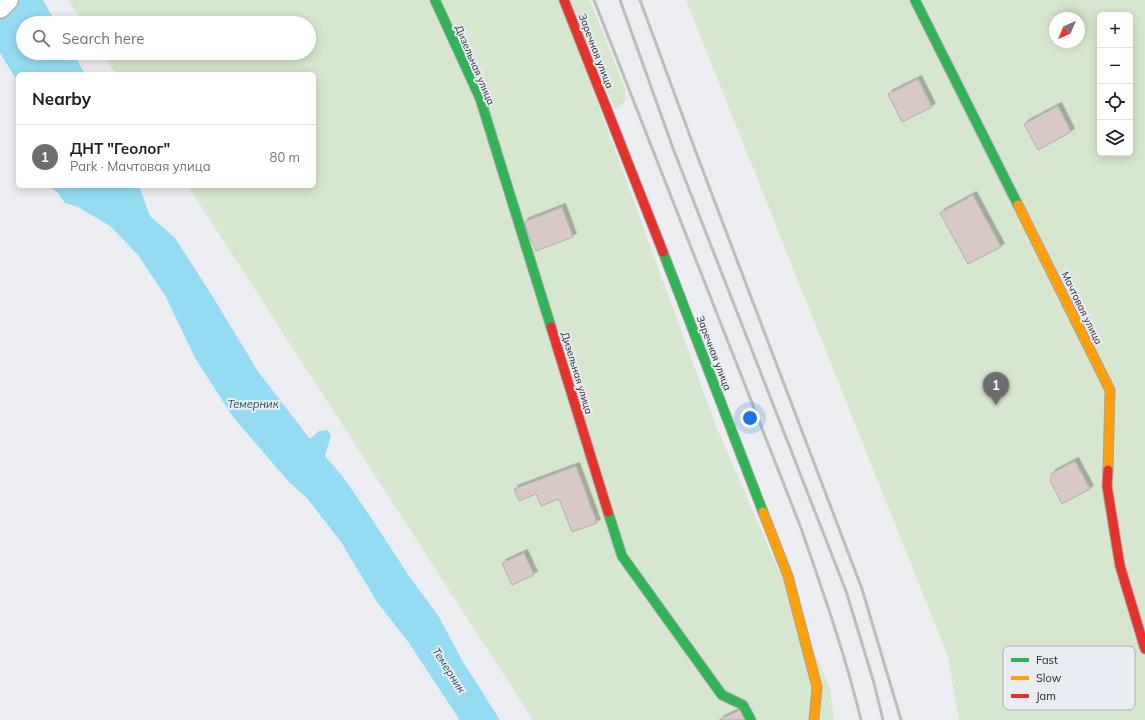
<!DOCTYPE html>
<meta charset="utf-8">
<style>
:root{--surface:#fff;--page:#f2f2f2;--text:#202124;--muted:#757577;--line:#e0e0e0;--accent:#6c6d70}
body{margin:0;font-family:Mulish,sans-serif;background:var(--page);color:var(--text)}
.controls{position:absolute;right:12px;top:12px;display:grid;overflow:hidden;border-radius:6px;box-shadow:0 2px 10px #0003}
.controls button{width:36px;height:36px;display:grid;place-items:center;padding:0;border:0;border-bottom:1px solid var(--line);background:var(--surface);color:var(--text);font:20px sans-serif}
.compass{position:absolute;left:1049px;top:12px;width:36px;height:36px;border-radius:50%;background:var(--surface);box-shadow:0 2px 10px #0003;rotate:224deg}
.you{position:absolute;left:750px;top:418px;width:14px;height:14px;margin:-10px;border:3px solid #fff;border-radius:50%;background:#1a73e8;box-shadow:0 0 0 6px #1a73e833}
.badge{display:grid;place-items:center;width:26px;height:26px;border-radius:50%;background:var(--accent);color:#fff;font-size:13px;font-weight:700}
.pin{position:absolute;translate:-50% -33px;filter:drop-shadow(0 1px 2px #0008)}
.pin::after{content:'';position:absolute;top:21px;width:14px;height:12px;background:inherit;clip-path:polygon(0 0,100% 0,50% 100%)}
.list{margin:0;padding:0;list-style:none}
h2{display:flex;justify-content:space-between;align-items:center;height:52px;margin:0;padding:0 16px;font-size:17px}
h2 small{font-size:13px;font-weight:400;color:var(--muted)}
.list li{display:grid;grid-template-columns:26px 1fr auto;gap:12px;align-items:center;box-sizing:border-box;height:64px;padding:0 16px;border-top:1px solid var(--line)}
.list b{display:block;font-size:15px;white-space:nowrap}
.list p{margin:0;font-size:13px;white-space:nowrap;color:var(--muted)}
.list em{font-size:13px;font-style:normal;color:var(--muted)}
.icon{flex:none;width:22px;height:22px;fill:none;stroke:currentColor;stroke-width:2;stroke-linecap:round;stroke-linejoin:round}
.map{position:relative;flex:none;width:1145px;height:720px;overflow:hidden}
.search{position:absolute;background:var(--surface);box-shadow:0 2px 10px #0003;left:16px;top:16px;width:300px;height:44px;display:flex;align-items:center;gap:10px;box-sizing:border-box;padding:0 14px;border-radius:22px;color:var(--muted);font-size:15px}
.panel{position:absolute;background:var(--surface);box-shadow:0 2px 10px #0003;left:16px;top:72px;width:300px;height:116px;border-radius:6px}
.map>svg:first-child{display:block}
.green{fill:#d7e6ce;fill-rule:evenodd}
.water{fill:#95dcf2}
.building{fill:#d8c8c6;stroke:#b1b0b1;filter:url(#shadow)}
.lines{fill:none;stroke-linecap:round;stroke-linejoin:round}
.street-casing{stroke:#a3a4a7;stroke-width:22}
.fast-casing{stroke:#a3a4a7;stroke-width:11}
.slow-casing{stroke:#a3a4a7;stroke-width:11}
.jam-casing{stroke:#a3a4a7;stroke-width:11}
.street{stroke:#fcfcfd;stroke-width:20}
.fast{stroke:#30b455;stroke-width:9}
.slow{stroke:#ff9f0a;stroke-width:9}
.jam{stroke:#e5322d;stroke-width:9}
.rail{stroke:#bcbdbd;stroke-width:3}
.labels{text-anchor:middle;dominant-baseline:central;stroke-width:4;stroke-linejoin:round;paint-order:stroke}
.street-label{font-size:10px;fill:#27282b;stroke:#eaecf3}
.water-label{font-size:11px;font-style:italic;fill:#214e5b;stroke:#eaecf3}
.key{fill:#eaecf3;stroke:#b0b1b7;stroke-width:1}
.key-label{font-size:11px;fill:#27282b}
</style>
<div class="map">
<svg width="1145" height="720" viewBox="0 0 1145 720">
<defs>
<filter id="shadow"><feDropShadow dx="3.5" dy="-3.5" stdDeviation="0" flood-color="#0004"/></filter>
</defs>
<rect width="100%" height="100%" fill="#ecedf1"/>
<!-- green -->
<path class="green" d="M68 0H560L718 431 830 688 834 720H533L188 186H314V74H116L102 53H309V23H83Z
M567 0H590L625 89V101L621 106 615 109Z
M686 0H1145V720H959L948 657ZM1100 15H1130V153H1100ZM1055 18H1079V42H1055Z"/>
<!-- water -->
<path class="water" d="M0 0H43L56 23H23V53H73L85 74H18V82L0 53Z
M48 186H139L150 216 175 238 213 297 257 370 310 439 319 431 328 430 331 436 325 456 343 477 370 516 409 576 439 617 463 662 500 720H458L459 719 409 643 377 602 341 542 307 498 289 482 233 417 195 358 166 297 138 255 110 226 78 207 65 203 57 192Z"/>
<!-- building -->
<path class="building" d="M918 79 932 107 902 122 888 94Z
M1058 106 1071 132 1038 150 1024 124Z
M973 195 1001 247 968 264 940 213Z
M562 207 573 237 536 251 524 222Z
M1075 461 1090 489 1062 504 1050 481 1052 473Z
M576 466 597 523 572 532 559 499 541 506 536 494 519 501 514 489Z
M524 553 534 575 512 585 502 563Z
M742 709 746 720H719Z"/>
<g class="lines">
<!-- street casing -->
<g class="street-casing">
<path id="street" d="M0 8 8 0"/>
</g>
<!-- fast casing -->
<g class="fast-casing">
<path id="fast" d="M435 0 480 98 551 327
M915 0 1018 205
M663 252 763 512
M608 512 622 556 722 695 743 705 751 720"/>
</g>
<!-- slow casing -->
<g class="slow-casing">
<path id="slow" d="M1018 205 1110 390 1108 470
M763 512 788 576 817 687 814 720"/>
</g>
<!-- jam casing -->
<g class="jam-casing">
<path id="jam" d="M564 0 663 252
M551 327 608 512
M1108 470 1107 486 1120 566 1145 649"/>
</g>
<!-- street -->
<use href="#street" class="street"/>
<!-- fast -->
<use href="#fast" class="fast"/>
<!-- slow -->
<use href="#slow" class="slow"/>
<!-- jam -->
<use href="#jam" class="jam"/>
<!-- rail -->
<path class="rail" d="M594 0 801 528C823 592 845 654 861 720
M620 0 674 151 846 591 874 683 883 720
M640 0 697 155 862 589 901 720"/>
</g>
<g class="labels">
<!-- street labels -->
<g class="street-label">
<text transform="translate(596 51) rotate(69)">Заречная улица</text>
<text transform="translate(475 65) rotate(67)">Дизельная улица</text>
<text transform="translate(1082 308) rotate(64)">Мачтовая улица</text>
<text transform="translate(714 353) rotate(69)">Заречная улица</text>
<text transform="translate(577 373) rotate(73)">Дизельная улица</text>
</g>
<!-- water labels -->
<g class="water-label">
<text x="253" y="404">Темерник</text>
<text transform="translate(449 670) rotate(57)">Темерник</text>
</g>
</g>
<!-- legend -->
<rect x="1003" y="646" width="132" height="64" rx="6" class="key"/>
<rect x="1011" y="658" width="18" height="4" fill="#30b455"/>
<rect x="1011" y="676" width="18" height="4" fill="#ff9f0a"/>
<rect x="1011" y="694" width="18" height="4" fill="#e5322d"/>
<g class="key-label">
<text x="1036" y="664">Fast</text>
<text x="1036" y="682">Slow</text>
<text x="1036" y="700">Jam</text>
</g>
</svg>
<div class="controls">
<button>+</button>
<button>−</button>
<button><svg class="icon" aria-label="locate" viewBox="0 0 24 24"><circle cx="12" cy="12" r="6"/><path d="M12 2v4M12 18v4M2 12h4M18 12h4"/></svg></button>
<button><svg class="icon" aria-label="layers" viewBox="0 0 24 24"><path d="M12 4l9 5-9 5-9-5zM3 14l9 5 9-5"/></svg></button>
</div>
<svg class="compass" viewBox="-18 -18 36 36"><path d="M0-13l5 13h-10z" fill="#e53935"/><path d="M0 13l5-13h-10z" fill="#757577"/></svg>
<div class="you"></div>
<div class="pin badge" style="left:996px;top:405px">1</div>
<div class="search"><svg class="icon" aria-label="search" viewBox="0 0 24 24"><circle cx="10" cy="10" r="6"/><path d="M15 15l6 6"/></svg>Search here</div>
<section class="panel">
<h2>Nearby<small></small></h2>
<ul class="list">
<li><span class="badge">1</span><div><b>ДНТ &quot;Геолог&quot;</b><p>Park · Мачтовая улица</p></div><em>80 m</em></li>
</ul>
</section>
</div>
